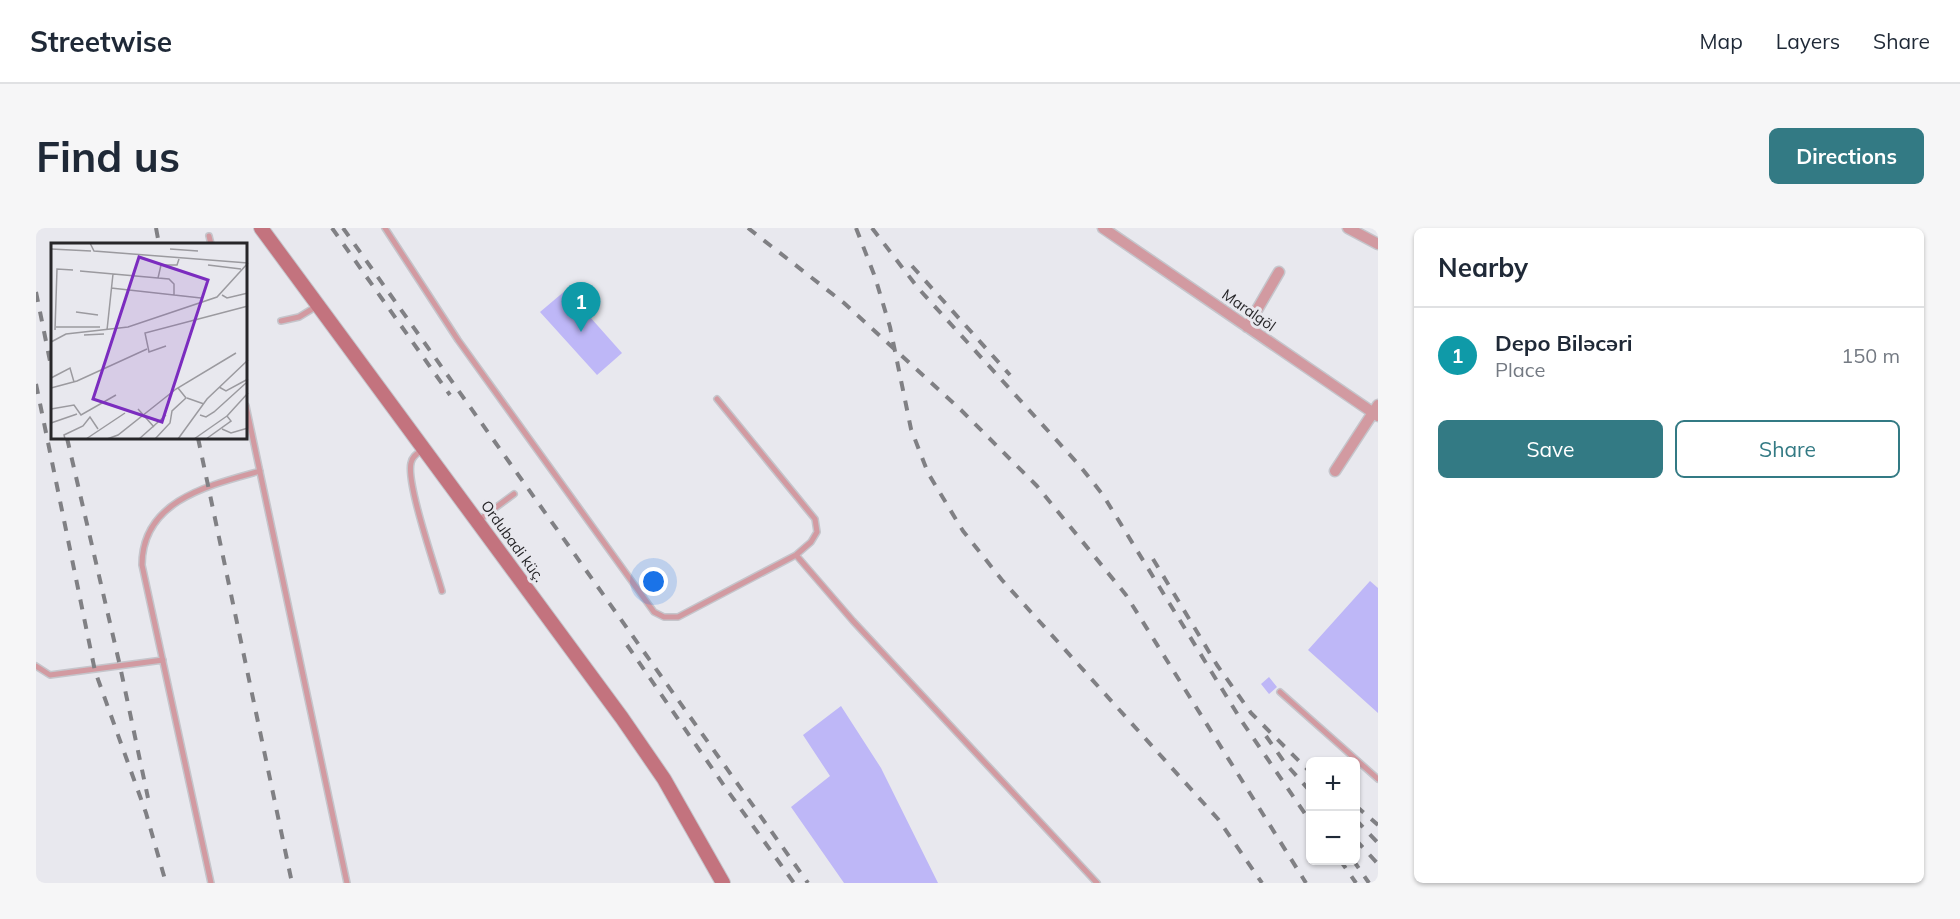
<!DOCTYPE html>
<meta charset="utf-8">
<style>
:root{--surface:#fff;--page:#f6f6f7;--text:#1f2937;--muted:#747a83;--line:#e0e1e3;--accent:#337a84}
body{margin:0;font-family:Mulish,sans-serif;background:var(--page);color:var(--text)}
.controls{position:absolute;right:18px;bottom:18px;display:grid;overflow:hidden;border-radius:9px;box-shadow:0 2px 4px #0004}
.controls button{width:54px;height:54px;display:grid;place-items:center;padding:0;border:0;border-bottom:2px solid var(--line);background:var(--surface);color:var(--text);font:30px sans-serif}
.you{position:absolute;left:618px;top:354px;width:21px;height:21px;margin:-15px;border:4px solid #fff;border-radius:50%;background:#1a73e8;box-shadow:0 0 0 9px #1a73e833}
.badge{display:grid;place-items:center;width:39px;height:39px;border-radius:50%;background:var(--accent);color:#fff;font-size:20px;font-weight:700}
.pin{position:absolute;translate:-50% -50px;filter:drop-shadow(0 2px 3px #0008)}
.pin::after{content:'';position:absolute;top:32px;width:21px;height:18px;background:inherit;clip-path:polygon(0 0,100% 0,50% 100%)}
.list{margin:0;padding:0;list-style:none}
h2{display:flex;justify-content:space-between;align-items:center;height:78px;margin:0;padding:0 24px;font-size:26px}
h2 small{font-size:20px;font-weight:400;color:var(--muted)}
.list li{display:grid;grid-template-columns:39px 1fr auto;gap:18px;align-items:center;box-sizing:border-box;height:96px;padding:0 24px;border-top:2px solid var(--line)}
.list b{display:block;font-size:22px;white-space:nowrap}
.list p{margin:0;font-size:20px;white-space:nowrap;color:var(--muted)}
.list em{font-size:20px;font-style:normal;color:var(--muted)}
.actions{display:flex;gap:12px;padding:18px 24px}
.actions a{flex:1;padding:14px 0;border:2px solid var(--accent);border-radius:9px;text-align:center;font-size:21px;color:var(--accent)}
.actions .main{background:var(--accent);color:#fff}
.map{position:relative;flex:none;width:1342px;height:655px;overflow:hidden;border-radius:9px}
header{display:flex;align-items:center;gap:36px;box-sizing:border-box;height:84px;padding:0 30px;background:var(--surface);border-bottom:2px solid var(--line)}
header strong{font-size:28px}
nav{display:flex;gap:33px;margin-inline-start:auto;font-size:21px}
.intro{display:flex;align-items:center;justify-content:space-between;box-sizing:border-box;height:144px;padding:0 36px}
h1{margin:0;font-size:42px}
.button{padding:15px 27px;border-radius:9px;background:var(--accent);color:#fff;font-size:21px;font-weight:700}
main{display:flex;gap:36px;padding:0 36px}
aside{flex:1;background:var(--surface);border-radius:9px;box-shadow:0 2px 4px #0004}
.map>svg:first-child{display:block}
.building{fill:#beb7f7}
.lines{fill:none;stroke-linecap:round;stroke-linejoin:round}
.service-casing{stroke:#c5c5cb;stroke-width:8}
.minor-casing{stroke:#c5c5cb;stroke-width:13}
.secondary-casing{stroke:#c5c5cb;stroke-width:16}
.service{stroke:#d29aa1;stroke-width:5}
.minor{stroke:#d29aa1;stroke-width:10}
.secondary{stroke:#c3737e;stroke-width:14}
.rail{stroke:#808084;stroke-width:4;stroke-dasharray:10 10;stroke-linecap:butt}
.labels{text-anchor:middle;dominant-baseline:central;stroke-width:6;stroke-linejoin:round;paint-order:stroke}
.street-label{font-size:15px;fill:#272629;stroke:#e8e8ee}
.inset-road{fill:none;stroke:#9b9a9f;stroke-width:1.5}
.view{fill:#7b2cbf;fill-opacity:0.15;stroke:#7b2cbf;stroke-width:3}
.inset-edge{fill:none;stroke:#272629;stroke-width:3}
</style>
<header>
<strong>Streetwise</strong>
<nav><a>Map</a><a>Layers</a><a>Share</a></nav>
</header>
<div class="intro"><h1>Find us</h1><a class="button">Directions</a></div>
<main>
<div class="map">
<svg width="1342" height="655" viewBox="0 0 1342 655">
<rect width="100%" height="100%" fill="#e8e8ee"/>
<!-- building -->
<path class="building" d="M530 62 586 125 561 147 504 84Z
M1334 353 1342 360V485L1272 422Z
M1233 449 1241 459 1233 466 1225 456Z
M805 478 845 540 902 655H808L755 579 794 548 767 507Z"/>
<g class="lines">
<!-- service casing -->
<g class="service-casing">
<path id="service" d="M349 0 422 112 605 366 618 384 628 389H642L760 327 775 314 781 304 779 291 681 171
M173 8 175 16
M245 93 263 89 281 78
M210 178 311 655
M387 221C382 225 376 228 375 235 370 255 399 338 406 363
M443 292 478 266
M760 327 817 393 1061 655
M0 438 14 447 127 432
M1244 464 1342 551
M175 655 106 337C106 272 174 257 224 243"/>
</g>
<!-- minor casing -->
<g class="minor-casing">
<path id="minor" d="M1067 0 1342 188
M1312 0 1342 16
M1211 99 1243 44
M1299 243 1342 177"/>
</g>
<!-- secondary casing -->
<g class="secondary-casing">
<path id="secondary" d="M225 0 586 490 628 551 687 655"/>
</g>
<!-- service -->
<use href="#service" class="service"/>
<!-- minor -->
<use href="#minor" class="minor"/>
<!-- secondary -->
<use href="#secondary" class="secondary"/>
<!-- rail -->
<path class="rail" d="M120 0 123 16
M296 0 414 167
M307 0 772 655
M712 0 808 75 925 182 1001 258 1090 367 1270 655
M820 0 839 49 854 99 875 201 892 245 927 303 966 352 1182 591 1226 655
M836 0 882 60 1044 238 1067 267 1205 492 1274 593
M876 38 974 147
M0 64 16 143
M0 156 59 443 110 585 130 655
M31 210 84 438 112 570
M162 210 256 655
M1117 331 1181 437 1215 485 1274 544
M591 417 689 559 758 655
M1230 508 1249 535 1274 563
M1320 578 1342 597
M1320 592 1342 615
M1320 612 1342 636
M1304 632 1320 655
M1317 632 1333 655"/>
</g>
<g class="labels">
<!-- street labels -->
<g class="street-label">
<text transform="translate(1213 82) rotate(35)">Maralgöl</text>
<text transform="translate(477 313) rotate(54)">Ordubadi küç.</text>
</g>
</g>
<!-- overview -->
<g transform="translate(15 15)">
<rect width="196" height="196" fill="#e8e8ee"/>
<path class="inset-road" d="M39 0 43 8 197 20M0 6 40 8M119 6 147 8M157 22 190 26M29 28 118 36 123 41V52M107 35 110 22H126L128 16M60 45 150 55M171 52 176 55 197 50M25 69 47 72M5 84H49M4 87 6 26 22 27M56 87 62 31M33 92 53 91M0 99 15 91 77 84 166 54 197 20M115 103 98 109 94 90 197 63M0 135 19 125 23 139M168 144 175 148 197 136M0 145 26 138 96 106M136 155 153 161M0 166 23 162 30 172 65 152M87 166 103 184M149 172 155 174 163 169 195 140M0 180 26 171M171 186 180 190 197 185M14 196 13 192 32 183 39 174 47 186M35 196 74 170M56 196 67 192 125 146 185 110M88 196 115 172M104 196 119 180 121 168 135 155 127 145M127 196 156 156 197 117M143 196 176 173M155 196 180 178 176 173 197 150"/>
<path class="view" d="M88 14 157 37 111 179 42 156Z"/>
<rect width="196" height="196" class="inset-edge"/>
</g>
</svg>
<div class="controls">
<button>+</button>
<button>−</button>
</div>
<div class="you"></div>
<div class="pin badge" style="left:545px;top:104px;background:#0f9aa8">1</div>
</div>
<aside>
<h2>Nearby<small></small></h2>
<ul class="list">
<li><span class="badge" style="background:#0f9aa8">1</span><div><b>Depo Biləcəri</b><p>Place</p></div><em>150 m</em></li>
</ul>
<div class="actions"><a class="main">Save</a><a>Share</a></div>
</aside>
</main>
